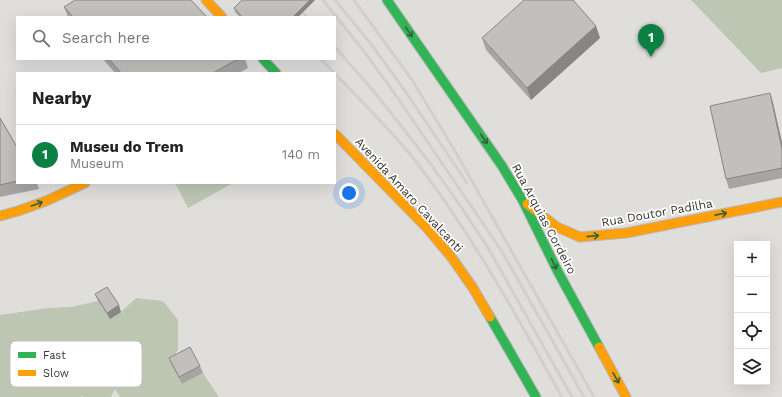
<!DOCTYPE html>
<meta charset="utf-8">
<style>
:root{--surface:#fff;--page:#f6f6f6;--text:#222;--muted:#767676;--line:#e0e0e0;--accent:#0b8043}
body{margin:0;font-family:"Work Sans",sans-serif;background:var(--page);color:var(--text)}
.controls{position:absolute;right:12px;bottom:12px;display:grid;overflow:hidden;border-radius:0px;box-shadow:0 4px 16px #0002}
.controls button{width:36px;height:36px;display:grid;place-items:center;padding:0;border:0;border-bottom:1px solid var(--line);background:var(--surface);color:var(--text);font:20px sans-serif}
.you{position:absolute;left:349px;top:193px;width:14px;height:14px;margin:-10px;border:3px solid #fff;border-radius:50%;background:#1a73e8;box-shadow:0 0 0 6px #1a73e833}
.badge{display:grid;place-items:center;width:26px;height:26px;border-radius:50%;background:var(--accent);color:#fff;font-size:13px;font-weight:700}
.pin{position:absolute;translate:-50% -33px;filter:drop-shadow(0 1px 2px #0008)}
.pin::after{content:'';position:absolute;top:21px;width:14px;height:12px;background:inherit;clip-path:polygon(0 0,100% 0,50% 100%)}
.list{margin:0;padding:0;list-style:none}
h2{display:flex;justify-content:space-between;align-items:center;height:52px;margin:0;padding:0 16px;font-size:17px}
h2 small{font-size:13px;font-weight:400;color:var(--muted)}
.list li{display:grid;grid-template-columns:26px 1fr auto;gap:12px;align-items:center;box-sizing:border-box;height:60px;padding:0 16px;border-top:1px solid var(--line)}
.list b{display:block;font-size:15px;white-space:nowrap}
.list p{margin:0;font-size:13px;white-space:nowrap;color:var(--muted)}
.list em{font-size:13px;font-style:normal;color:var(--muted)}
.icon{flex:none;width:22px;height:22px;fill:none;stroke:currentColor;stroke-width:2;stroke-linecap:round;stroke-linejoin:round}
.map{position:relative;flex:none;width:782px;height:397px;overflow:hidden}
.search{position:absolute;background:var(--surface);box-shadow:0 4px 16px #0002;left:16px;top:16px;width:320px;height:44px;display:flex;align-items:center;gap:10px;box-sizing:border-box;padding:0 14px;border-radius:0px;color:var(--muted);font-size:15px}
.panel{position:absolute;background:var(--surface);box-shadow:0 4px 16px #0002;left:16px;top:72px;width:320px;height:112px;border-radius:0px}
.map>svg:first-child{display:block}
.green{fill:#bdc6b3}
.lines{fill:none;stroke-linecap:round;stroke-linejoin:round}
.fast-casing{stroke:#b8b7b5;stroke-width:11}
.slow-casing{stroke:#b8b7b5;stroke-width:11}
.fast{stroke:#30b455;stroke-width:9}
.slow{stroke:#ff9f0a;stroke-width:9}
.rail{stroke:#d0d0cf;stroke-width:3}
.wall{fill:#a6a5a3}
.shaded-wall{fill:#878684}
.building{fill:#c1c0bd;stroke:#878684}
.oneway{stroke:#33613e}
.labels{text-anchor:middle;dominant-baseline:central;stroke-width:3.5;stroke-linejoin:round;paint-order:stroke}
.street-label{font-size:12px;fill:#353432;stroke:#fff}
.key{fill:#fff;stroke:#c2c2c2;stroke-width:1}
.key-label{font-size:11px;fill:#353432}
</style>
<div class="map">
<svg width="782" height="397" viewBox="0 0 782 397">
<rect width="100%" height="100%" fill="#e0dedb"/>
<!-- green -->
<path class="green" d="M691 0H782V68L761 73Z
M175 183H233L188 208Z
M136 298 163 301 178 320V349L171 364 182 384 203 373 219 397H120L115 389 111 397H83V396L80 397H0V315L48 308 71 307 98 301 110 319 121 312Z"/>
<g class="lines">
<!-- fast casing -->
<g class="fast-casing">
<path id="fast" d="M387 0 502 166 523 201 557 270 599 347
M263 59 276 73
M490 317 536 397"/>
</g>
<!-- slow casing -->
<g class="slow-casing">
<path id="slow" d="M206 0 222 17
M335 134 427 228 452 258 473 288 490 317
M527 204 557 227 580 237 626 233 782 202
M0 216 18 211 46 201 85 183
M599 347 626 397"/>
</g>
<!-- fast -->
<use href="#fast" class="fast"/>
<!-- slow -->
<use href="#slow" class="slow"/>
<!-- rail -->
<path class="rail" d="M291 0 307 17
M323 0 363 50 395 94 503 253 584 397
M335 0 371 44 403 88 467 183
M354 0 412 80 455 151 594 397
M335 47 376 94 406 132 432 166 459 204 487 246 572 397
M321 59 334 73
M335 74C363 103 392 131 417 163 473 236 517 317 562 397"/>
</g>
<!-- wall -->
<path class="wall" d="M242 0H315L298 17H240L235 12 234 8Z
M64 7 207 17H68Z
M596 26 600 38 531 100 486 50 482 38Z
M103 59H245L248 68 239 73H115Z
M770 93 773 103 782 143V178L729 189 726 179Z
M0 118 17 147V183H37L39 189 0 197Z
M95 294 121 312 110 319 98 301Z
M169 358 200 366 203 373 182 384 171 364Z"/>
<!-- shaded-wall -->
<path class="shaded-wall" d="M310 0H315L298 17H293Z
M596 26 600 38 531 100 527 88Z
M770 93 773 103 782 143V149Z
M119 305 121 312 110 319 107 313Z"/>
<!-- building -->
<path class="building" d="M75 0H191L207 17H73L64 7Z
M242 0H310L293 17H242L234 8Z
M524 0H573L596 26 527 88 482 38Z
M109 59H238L213 73H121Z
M770 93 782 149V168L726 179 710 106Z
M0 118 17 147V181L0 185Z
M107 287 119 305 107 313 95 294Z
M190 347 200 366 179 377 169 358Z"/>
<!-- one-way arrows -->
<defs><path id="oneway-shaft" d="M-6 0H5M1.5-3L5.5 0L1.5 3" fill="none" stroke-width="1.6" stroke-linecap="round" stroke-linejoin="round"/></defs>
<g class="oneway">
<use href="#oneway-shaft" transform="translate(409 32) rotate(55)"/>
<use href="#oneway-shaft" transform="translate(484 139) rotate(56)"/>
<use href="#oneway-shaft" transform="translate(37 204) rotate(-20)"/>
<use href="#oneway-shaft" transform="translate(721 214) rotate(-11)"/>
<use href="#oneway-shaft" transform="translate(593 236) rotate(-6)"/>
<use href="#oneway-shaft" transform="translate(554 264) rotate(64)"/>
<use href="#oneway-shaft" transform="translate(616 378) rotate(61)"/>
</g>
<g class="labels">
<!-- street labels -->
<g class="street-label">
<text transform="translate(409 195) rotate(47)">Avenida Amaro Cavalcanti</text>
<text transform="translate(657 213) rotate(-10)">Rua Doutor Padilha</text>
<text transform="translate(544 219) rotate(62)">Rua Arquias Cordeiro</text>
</g>
</g>
<!-- legend -->
<rect x="10" y="341" width="132" height="46" rx="6" class="key"/>
<rect x="18" y="352" width="18" height="6" fill="#30b455"/>
<rect x="18" y="370" width="18" height="6" fill="#ff9f0a"/>
<g class="key-label">
<text x="43" y="359">Fast</text>
<text x="43" y="377">Slow</text>
</g>
</svg>
<div class="controls">
<button>+</button>
<button>−</button>
<button><svg class="icon" aria-label="locate" viewBox="0 0 24 24"><circle cx="12" cy="12" r="6"/><path d="M12 2v4M12 18v4M2 12h4M18 12h4"/></svg></button>
<button><svg class="icon" aria-label="layers" viewBox="0 0 24 24"><path d="M12 4l9 5-9 5-9-5zM3 14l9 5 9-5"/></svg></button>
</div>
<div class="you"></div>
<div class="pin badge" style="left:651px;top:57px">1</div>
<div class="search"><svg class="icon" aria-label="search" viewBox="0 0 24 24"><circle cx="10" cy="10" r="6"/><path d="M15 15l6 6"/></svg>Search here</div>
<section class="panel">
<h2>Nearby<small></small></h2>
<ul class="list">
<li><span class="badge">1</span><div><b>Museu do Trem</b><p>Museum</p></div><em>140 m</em></li>
</ul>
</section>
</div>
